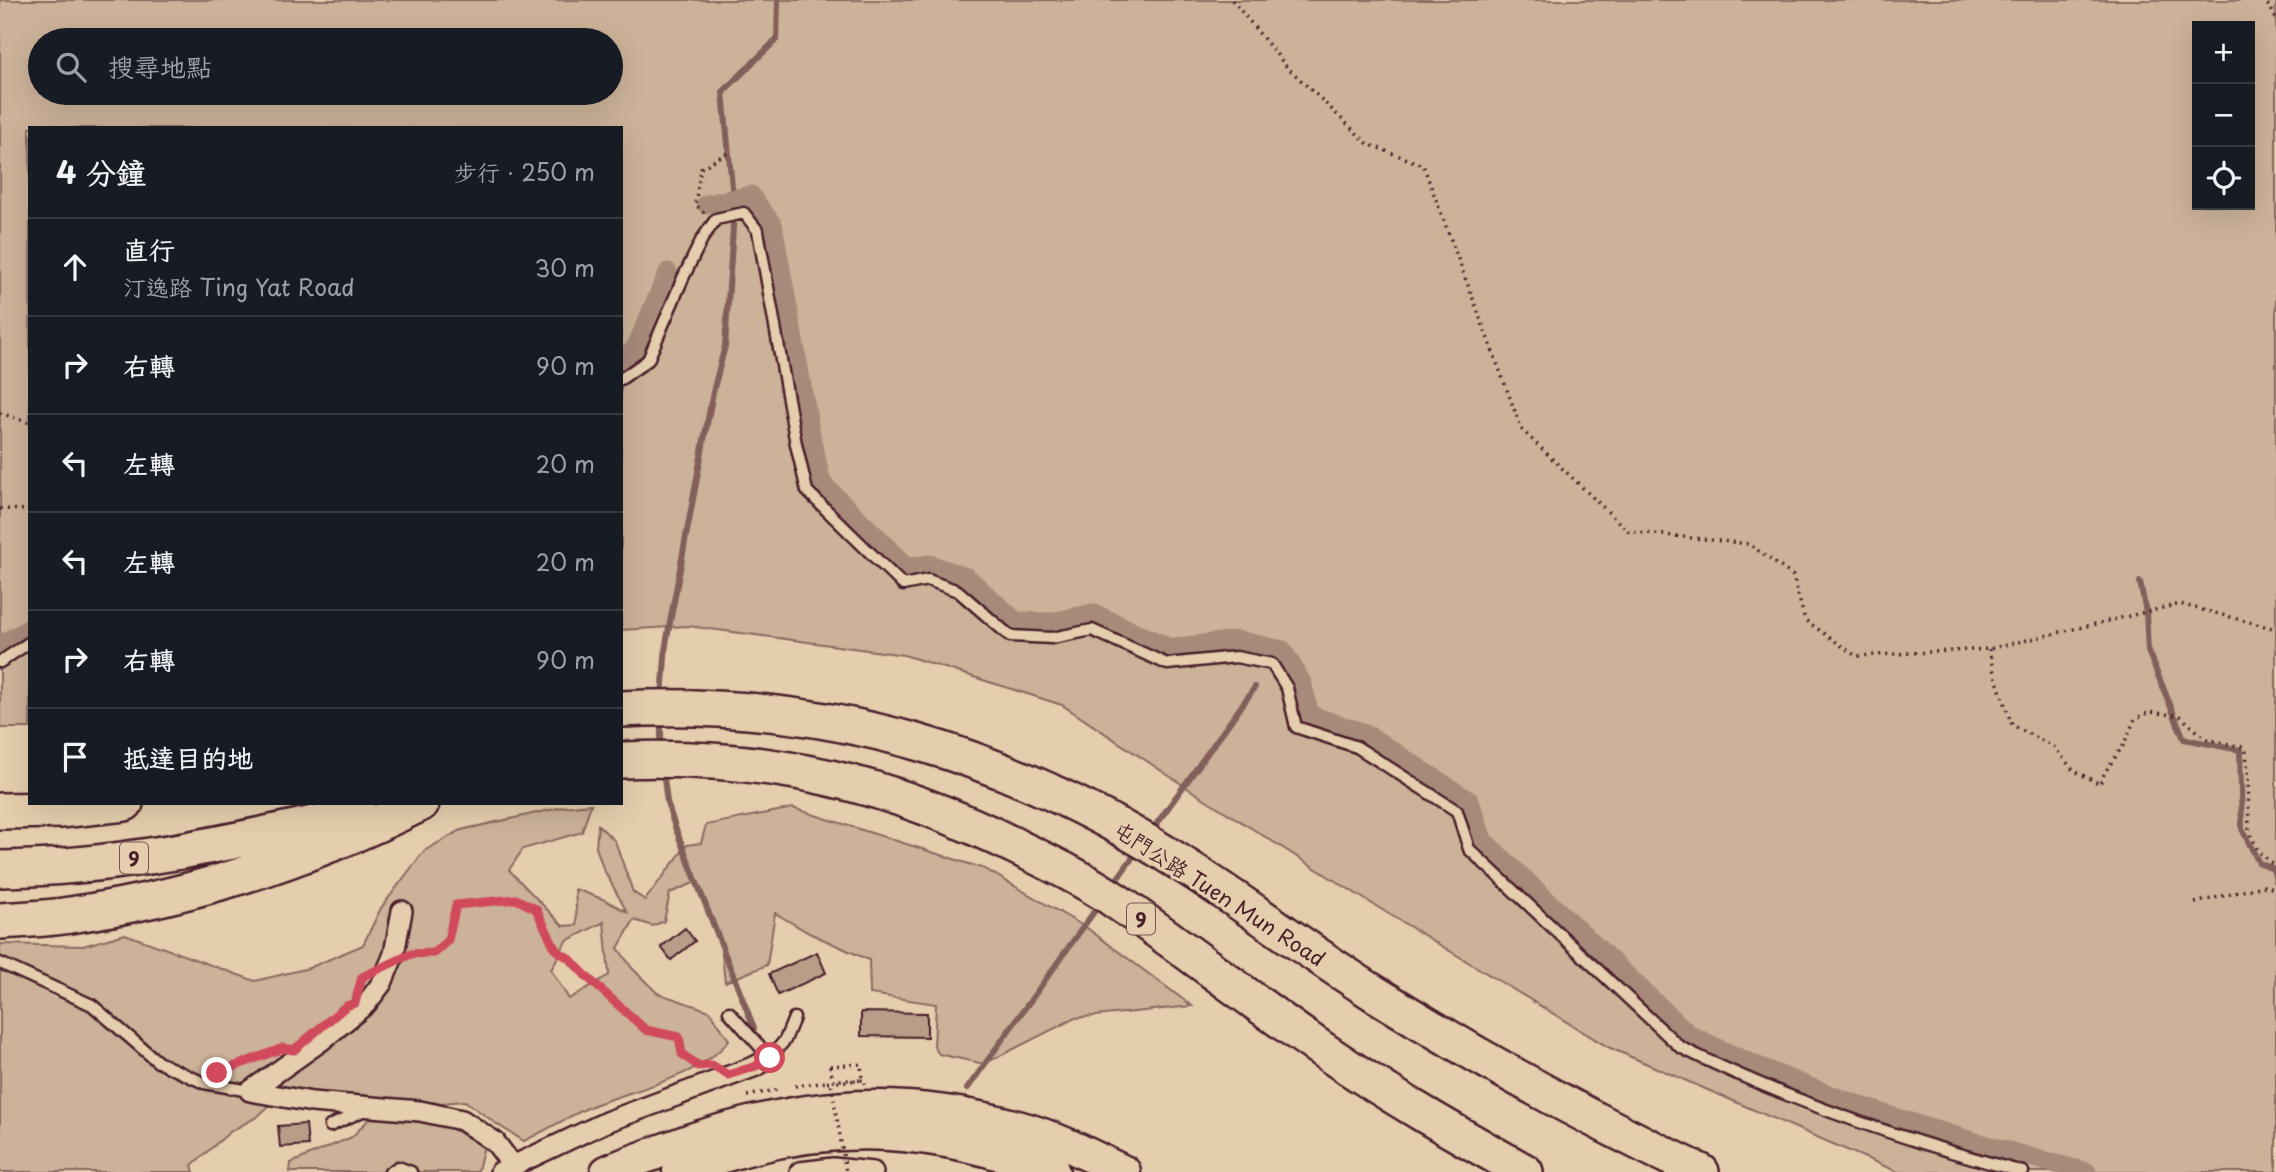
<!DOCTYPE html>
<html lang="zh-TW">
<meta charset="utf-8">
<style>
:root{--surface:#171b24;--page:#20242c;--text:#f1f3f6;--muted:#9ea1a6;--line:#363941}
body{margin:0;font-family:"Playpen Sans","LXGW WenKai TC",sans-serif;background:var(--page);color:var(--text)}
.controls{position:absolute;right:21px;top:21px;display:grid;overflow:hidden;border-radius:0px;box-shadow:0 7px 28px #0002}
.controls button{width:63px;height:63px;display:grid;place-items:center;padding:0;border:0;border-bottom:2px solid var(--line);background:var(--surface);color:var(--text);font:35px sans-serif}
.stop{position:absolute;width:21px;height:21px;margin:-16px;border:5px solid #d1495b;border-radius:50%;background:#fff}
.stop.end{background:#d1495b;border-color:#fff;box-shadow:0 2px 7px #0008}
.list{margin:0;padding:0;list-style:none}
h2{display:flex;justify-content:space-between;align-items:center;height:91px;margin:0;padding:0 28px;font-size:30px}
h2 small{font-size:23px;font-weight:400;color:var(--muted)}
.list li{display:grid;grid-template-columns:46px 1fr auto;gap:21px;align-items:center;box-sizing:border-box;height:98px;padding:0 28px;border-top:2px solid var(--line)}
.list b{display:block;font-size:26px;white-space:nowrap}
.list p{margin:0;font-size:23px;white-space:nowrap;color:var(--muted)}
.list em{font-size:23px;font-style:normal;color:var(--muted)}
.icon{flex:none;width:38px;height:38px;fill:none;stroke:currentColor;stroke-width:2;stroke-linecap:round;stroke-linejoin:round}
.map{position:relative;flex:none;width:2276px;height:1172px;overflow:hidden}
.search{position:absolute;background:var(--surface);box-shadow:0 7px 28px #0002;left:28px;top:28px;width:595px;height:77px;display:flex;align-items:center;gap:18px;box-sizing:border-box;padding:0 24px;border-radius:38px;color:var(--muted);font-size:26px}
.panel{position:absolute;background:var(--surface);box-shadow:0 7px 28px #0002;left:28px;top:126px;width:595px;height:679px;border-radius:0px}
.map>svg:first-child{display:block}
.green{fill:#cbb298;stroke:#8a6862;stroke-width:2;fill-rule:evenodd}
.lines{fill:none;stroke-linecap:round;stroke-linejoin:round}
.stream{stroke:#825f5a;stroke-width:6}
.canal{stroke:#a88a7a;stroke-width:19}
.building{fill:#b99d89;stroke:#4a1f2b;stroke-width:2}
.service-casing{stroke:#4a1f2b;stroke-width:15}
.minor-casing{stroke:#4a1f2b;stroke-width:24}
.primary-casing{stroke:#4a1f2b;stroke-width:37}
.motorway-casing{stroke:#4a1f2b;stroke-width:40}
.path{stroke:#4a1f2b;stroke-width:3.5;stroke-dasharray:2 5;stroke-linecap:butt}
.service{stroke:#e4cead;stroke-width:10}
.minor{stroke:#e4cead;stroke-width:19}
.primary{stroke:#e4cead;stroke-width:32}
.motorway{stroke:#e4cead;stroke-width:35}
.path-bridge{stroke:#4a1f2b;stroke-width:3.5;stroke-dasharray:2 5;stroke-linecap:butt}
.route{stroke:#d1495b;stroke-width:9}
.labels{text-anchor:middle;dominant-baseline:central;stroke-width:6;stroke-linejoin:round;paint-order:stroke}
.shield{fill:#e4cead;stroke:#785452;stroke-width:2}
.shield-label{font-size:19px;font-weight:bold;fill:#4a1f2b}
.street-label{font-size:21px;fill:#4a1f2b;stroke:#e4cead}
</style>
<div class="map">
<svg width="2276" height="1172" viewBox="0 0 2276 1172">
<rect width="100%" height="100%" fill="#e4cead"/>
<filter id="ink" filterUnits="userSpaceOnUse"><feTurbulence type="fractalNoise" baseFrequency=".0143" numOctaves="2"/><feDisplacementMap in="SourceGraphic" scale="14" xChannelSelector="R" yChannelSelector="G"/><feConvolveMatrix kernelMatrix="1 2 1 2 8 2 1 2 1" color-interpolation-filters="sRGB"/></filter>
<g filter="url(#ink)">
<!-- green -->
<path class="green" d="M0 0H2276V1172H1898L1608 1047 1366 900 1192 791 1062 705 904 655 688 626 621 630V128H30V728H0ZM2197 26H2250V205H2197ZM40 40H611V93H40Z
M591 804 582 832 523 849 509 870 563 926 577 925 575 889 605 900 627 912 603 868 596 847 598 825 615 841 633 892 645 900 687 845 701 843 706 825 793 808 985 869 1087 928 1192 1006 1075 1018 984 1064 939 1054 934 1047 936 1004 870 994 869 960 809 933 775 913 767 965 725 982 720 936 696 882 670 893 664 921 653 926 634 920 618 948 632 968 657 993 710 1011 729 1040C702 1077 634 1089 592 1106 569 1116 547 1130 524 1141L498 1125 465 1101 441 1103 283 1093 257 1117 231 1131 192 1165 194 1172H0V944L83 946 125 934 255 981 309 968 363 945 381 908 424 851 461 830 563 807ZM604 922 609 975 569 999 551 970 566 941Z
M370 1118 441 1123 484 1146 478 1170 474 1172H290L291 1163 352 1137Z"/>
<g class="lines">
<!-- stream -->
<path class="stream" d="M2140 582 2146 612 2148 651 2184 739 2240 750 2242 829 2259 863 2273 869 2276 881
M662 697 666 644 713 392 725 346 733 228V198L723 92 777 39 778 0
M661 718V750
M663 771 667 802 675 827 754 1028
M1150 833 1255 687
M1113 885 1137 851
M967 1089 1101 902"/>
<!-- canal -->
<path class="canal" d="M706 204 751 195 773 225 812 441 822 483 908 567 929 564 967 577 1016 621 1051 622 1093 613 1170 648 1237 640 1283 650 1302 682 1310 715 1365 733 1470 801 1483 840 1689 1034C1814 1097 1951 1137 2087 1172
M621 359 635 349 668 272
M0 645 30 628"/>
</g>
<!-- building -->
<path class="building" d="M685 928 695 941 671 960 661 947Z
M817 952 826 973 778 995 769 974Z
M861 1012 927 1013V1037L861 1036Z
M306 1124 308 1145 280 1147 278 1126Z"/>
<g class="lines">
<!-- service casing -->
<g class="service-casing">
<path id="service" d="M621 379 648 360 683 278 702 239 716 219 744 213 758 231 796 444 807 491 903 585 928 580 958 591 1010 636 1052 638 1092 630 1167 664 1236 657 1272 664 1287 688 1296 727 1357 747 1457 811 1469 849 1680 1047C1788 1101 1906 1141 2023 1172
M0 662 30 642
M0 963 92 1005 158 1062 204 1083 250 1091
M729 1012 770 1058 785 1040 794 1018
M330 1126 365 1110
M390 1172 398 1167 411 1172"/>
</g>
<!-- minor casing -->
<g class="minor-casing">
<path id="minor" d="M250 1091 312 1102 420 1111 462 1120 495 1142 513 1166
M250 1091 321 1041 366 1004 382 983 394 954 402 911
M500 1172 606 1122 756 1066 770 1058
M800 1172 833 1168 873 1172"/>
</g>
<!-- primary casing -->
<g class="primary-casing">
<path id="primary" d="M607 1172C624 1164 643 1158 661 1151 784 1104 893 1092 1021 1128 1057 1138 1091 1156 1124 1172
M679 1172C808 1119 924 1122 1053 1172"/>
</g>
<!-- motorway casing -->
<g class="motorway-casing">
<path id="motorway" d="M621 709C830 698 1015 756 1190 869 1252 909 1311 953 1374 993 1480 1059 1588 1119 1701 1172
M621 760C770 754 891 783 1023 850 1055 865 1087 881 1116 901 1187 950 1255 1004 1326 1052 1390 1096 1457 1134 1525 1172
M0 811 60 810 125 803
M0 869C124 868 239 840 359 814
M0 921C23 919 47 919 70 915 192 897 311 858 421 803"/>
</g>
<!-- path -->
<path class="path" d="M1232 0 1286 66 1368 144 1423 165 1522 430 1628 531 1749 544 1793 576 1805 620 1856 656 1989 649 2180 604 2276 629
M2262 0 2270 7 2276 19
M704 213 695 204 701 168 729 152
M0 413 30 423
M0 509 30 510
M1989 649 1993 669 2012 725 2054 747 2073 770 2100 784 2105 772 2123 746 2135 719 2150 712 2180 716 2206 739 2242 747 2246 752 2248 773 2249 831 2258 851 2276 868
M2195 903 2263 886 2276 889
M411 954 434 953 448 940 456 906 516 899 536 909 557 950 570 959 587 977 646 1030 679 1037 682 1054 700 1066
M830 1066 833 1080H865V1084
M220 1072 268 1053
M795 1086 827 1082
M747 1096 780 1089"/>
<!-- service -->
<use href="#service" class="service"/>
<!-- minor -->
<use href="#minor" class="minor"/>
<!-- primary -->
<use href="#primary" class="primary"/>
<!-- motorway -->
<use href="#motorway" class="motorway"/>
<!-- path-bridge -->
<path class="path-bridge" d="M830 1066 861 1064 862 1080 834 1082
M827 1082H831L846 1172"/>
</g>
</g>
<g class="lines" filter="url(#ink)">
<!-- route -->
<path class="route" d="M217 1073 283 1048 294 1050 346 1006 355 1003 362 977 411 954 434 953 448 940 456 905 516 899 536 909 556 950 570 959 587 977 646 1030 679 1037 682 1054 698 1066 712 1065 728 1075 756 1066 770 1058"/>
</g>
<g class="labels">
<!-- shield labels -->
<g class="shield">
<rect x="120" y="842.5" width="28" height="31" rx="5"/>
<rect x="1127" y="903.5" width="28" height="31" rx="5"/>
</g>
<g class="shield-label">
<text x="134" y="858">9</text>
<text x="1141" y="919">9</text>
</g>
<!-- street labels -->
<g class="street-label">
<text transform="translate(1220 893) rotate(33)">屯門公路 Tuen Mun Road</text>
</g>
</g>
</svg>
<div class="controls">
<button>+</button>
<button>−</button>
<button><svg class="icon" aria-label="locate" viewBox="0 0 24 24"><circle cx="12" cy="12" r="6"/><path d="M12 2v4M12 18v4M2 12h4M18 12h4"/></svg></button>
</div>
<div class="stop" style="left:770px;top:1058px"></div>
<div class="stop end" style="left:217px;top:1073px"></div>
<div class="search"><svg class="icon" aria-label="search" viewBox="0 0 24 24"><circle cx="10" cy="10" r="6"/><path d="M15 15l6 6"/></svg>搜尋地點</div>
<section class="panel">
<h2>4 分鐘<small>步行 · 250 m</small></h2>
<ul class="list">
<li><svg class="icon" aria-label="ahead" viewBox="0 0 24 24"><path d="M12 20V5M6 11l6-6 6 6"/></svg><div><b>直行</b><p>汀逸路 Ting Yat Road</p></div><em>30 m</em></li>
<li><svg class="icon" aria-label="right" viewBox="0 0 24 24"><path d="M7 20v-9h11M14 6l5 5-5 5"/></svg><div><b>右轉</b></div><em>90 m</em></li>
<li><svg class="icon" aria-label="left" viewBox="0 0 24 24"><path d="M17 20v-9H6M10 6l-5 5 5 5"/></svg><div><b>左轉</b></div><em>20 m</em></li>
<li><svg class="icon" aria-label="left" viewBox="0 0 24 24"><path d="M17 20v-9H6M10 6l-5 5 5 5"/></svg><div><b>左轉</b></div><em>20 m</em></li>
<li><svg class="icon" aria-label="right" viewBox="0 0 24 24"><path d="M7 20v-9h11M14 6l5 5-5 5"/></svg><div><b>右轉</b></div><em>90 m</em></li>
<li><svg class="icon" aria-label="arrive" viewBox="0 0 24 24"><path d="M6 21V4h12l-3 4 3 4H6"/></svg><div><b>抵達目的地</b></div></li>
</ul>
</section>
</div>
